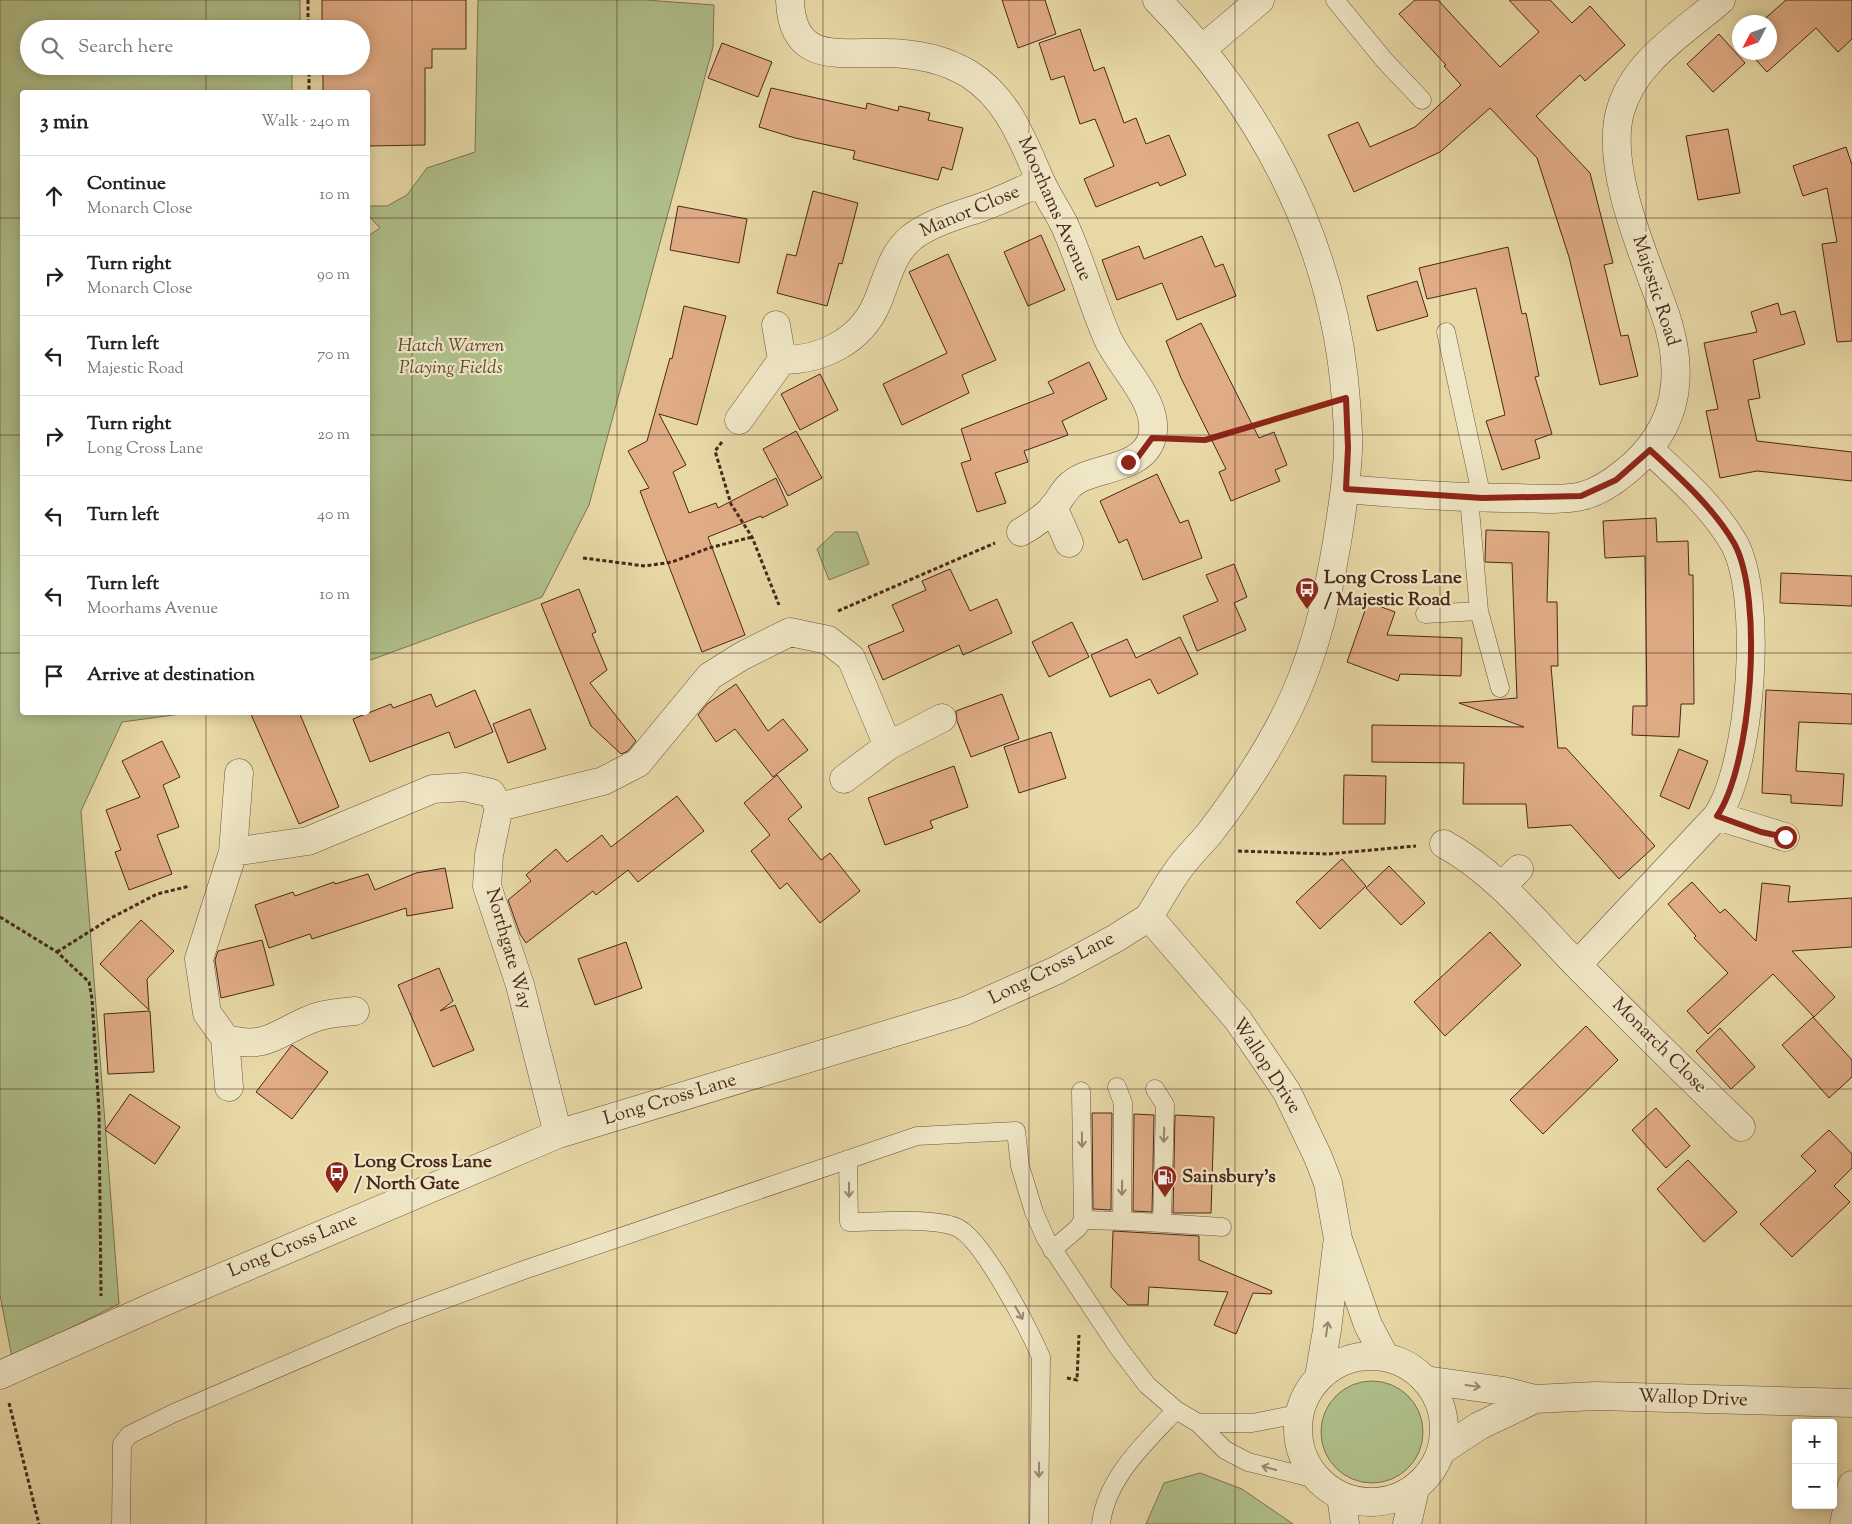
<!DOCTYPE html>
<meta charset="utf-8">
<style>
:root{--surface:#fff;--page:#f2f2f2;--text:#222;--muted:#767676;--line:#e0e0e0}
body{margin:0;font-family:"Sorts Mill Goudy",serif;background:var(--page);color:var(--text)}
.controls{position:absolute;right:15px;bottom:15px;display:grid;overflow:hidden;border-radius:5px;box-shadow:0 2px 12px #0003}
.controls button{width:45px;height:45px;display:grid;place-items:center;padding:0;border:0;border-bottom:1px solid var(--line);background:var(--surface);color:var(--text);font:25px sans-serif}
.compass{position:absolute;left:1732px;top:15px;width:45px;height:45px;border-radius:50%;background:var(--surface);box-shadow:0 2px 12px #0003;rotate:229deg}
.stop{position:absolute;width:15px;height:15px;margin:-11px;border:4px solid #8f2418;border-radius:50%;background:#fff}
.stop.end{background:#8f2418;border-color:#fff;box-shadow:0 1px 5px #0008}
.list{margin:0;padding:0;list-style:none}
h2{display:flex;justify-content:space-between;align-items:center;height:65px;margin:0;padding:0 20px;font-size:21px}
h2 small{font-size:16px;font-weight:400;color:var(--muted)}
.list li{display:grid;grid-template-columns:32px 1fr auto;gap:15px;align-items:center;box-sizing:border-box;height:80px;padding:0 20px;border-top:1px solid var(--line)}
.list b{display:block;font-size:19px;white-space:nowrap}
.list p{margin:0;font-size:16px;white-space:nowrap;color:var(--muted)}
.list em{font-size:16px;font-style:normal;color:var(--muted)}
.icon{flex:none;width:28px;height:28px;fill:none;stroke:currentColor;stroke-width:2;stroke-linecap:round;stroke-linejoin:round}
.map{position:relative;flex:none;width:1852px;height:1524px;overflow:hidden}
.search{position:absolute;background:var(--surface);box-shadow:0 2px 12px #0003;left:20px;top:20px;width:350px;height:55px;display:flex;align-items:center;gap:12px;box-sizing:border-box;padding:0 18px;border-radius:28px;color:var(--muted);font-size:19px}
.panel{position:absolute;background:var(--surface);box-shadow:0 2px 12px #0003;left:20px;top:90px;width:350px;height:625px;border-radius:5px}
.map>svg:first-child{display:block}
.green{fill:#b0c08b;stroke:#7d7452}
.building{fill:#e0ac86;stroke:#4a271a}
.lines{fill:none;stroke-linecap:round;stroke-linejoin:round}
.service-casing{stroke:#71533d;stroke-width:19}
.minor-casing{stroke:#71533d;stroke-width:29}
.tertiary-casing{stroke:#71533d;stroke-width:29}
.path{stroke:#4a271a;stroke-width:3;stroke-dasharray:4 2.5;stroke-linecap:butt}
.service{stroke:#efe6c5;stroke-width:18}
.minor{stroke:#efe6c5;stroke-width:28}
.tertiary{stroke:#efe6c5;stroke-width:28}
.oneway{stroke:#9c8670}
.route{stroke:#8f2418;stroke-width:6}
.grid{fill:none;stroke:#4a271a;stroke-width:1;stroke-opacity:0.55}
.labels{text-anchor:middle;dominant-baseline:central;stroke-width:4.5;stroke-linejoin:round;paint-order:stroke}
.street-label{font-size:19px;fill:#4a271a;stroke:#efe6c5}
.park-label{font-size:19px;font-style:italic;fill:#5e4631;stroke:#efe6c5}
.poi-label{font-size:19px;font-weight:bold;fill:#4a271a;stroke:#efe6c5;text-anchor:start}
</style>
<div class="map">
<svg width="1852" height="1524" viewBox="0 0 1852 1524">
<rect width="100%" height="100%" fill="#e7d8a6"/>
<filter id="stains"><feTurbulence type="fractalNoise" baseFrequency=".004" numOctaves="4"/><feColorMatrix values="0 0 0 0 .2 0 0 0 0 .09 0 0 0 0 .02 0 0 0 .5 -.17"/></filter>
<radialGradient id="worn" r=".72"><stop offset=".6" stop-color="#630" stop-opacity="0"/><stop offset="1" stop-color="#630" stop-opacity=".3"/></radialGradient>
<!-- green -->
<path class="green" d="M0 0H300V29H29V66H292V92H22V712L188 713 122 722 81 811 119 1304 12 1357 0 1295Z
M478 0H646L714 5 713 47 589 505 542 597 368 661V236L380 228 368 215V206H387L407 195 427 168 475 152Z
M835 532H857L869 564 829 580 817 549Z
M1321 1432a51 51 0 1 1 102 0a51 51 0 1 1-102 0Z
M1200 1473 1242 1489 1293 1524H1146L1164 1483Z"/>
<!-- building -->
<path class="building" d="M322 0H466V49H432V68H425V145L368 146V92H323V66H361V29H322Z
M1002 0H1045L1056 34 1018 48Z
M1415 0H1438L1500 67 1539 32 1509 0H1550L1572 23 1590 6 1625 45 1585 81 1580 75 1536 116 1590 173 1613 263 1604 265 1621 336 1628 335 1638 376 1600 385 1569 257 1537 158 1490 108 1440 152 1354 192 1328 135 1358 122 1370 147 1415 127 1461 85 1444 66 1446 65 1399 14Z
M1786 0H1852V39L1838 52 1816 28 1767 72 1749 52H1770V22H1761Z
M1080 29 1094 71 1104 67 1124 123 1136 118 1146 144 1169 135 1186 175 1160 186 1158 182 1096 207 1084 179 1114 166 1095 119 1080 124 1064 76 1051 80 1039 43Z
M1719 34 1745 63 1713 92 1687 64Z
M722 43 772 62 758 97 708 78Z
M771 88 866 109 867 103 898 111 899 106 930 113 928 120 963 128 952 170 942 167 938 180 853 159 855 151 795 138 759 127Z
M1728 129 1740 193 1698 200 1686 136Z
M1846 147 1852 165V341L1837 342 1822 244 1837 242 1827 188 1803 196 1793 166Z
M813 191 858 203 842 264 839 263 827 306 777 293 787 254 796 256Z
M678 206 747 219 739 263 670 250Z
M1041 235 1065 290 1028 306 1004 252Z
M1202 236 1215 267 1223 264 1236 296 1177 320 1162 283 1117 300 1102 260 1139 246 1144 259Z
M1508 247 1522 314 1526 313 1539 376 1535 377 1552 434 1535 440 1540 458 1502 470 1486 421 1505 415 1476 288 1427 299 1419 268Z
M948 254 996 360 962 375 969 393 902 425 883 384 947 353 909 272Z
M1417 281 1428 316 1377 331 1367 296Z
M1778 303 1781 315 1795 311 1805 344 1753 360 1760 398 1748 400 1757 441 1852 452V481L1757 471 1720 478 1706 411 1718 409 1704 343 1757 332 1751 312Z
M684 306 726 316 697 425 659 414 686 465 673 472 689 513 716 503 718 508 776 478 788 505 762 518 761 516 708 537 745 635 702 652 640 491 649 488 628 451 647 441 670 358 672 359Z
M1201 323 1259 438 1274 432 1287 465 1275 470 1280 481 1231 501 1219 472 1226 469 1181 378 1166 341Z
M1089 362 1107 399 1062 421 1068 435 1024 451 1028 462 995 473 1006 503 977 512 961 463 971 460 961 429 1054 393 1048 382Z
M820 374 838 410 800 430 781 394Z
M796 431 822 478 788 496 763 449Z
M1157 474 1180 523 1188 520 1202 558 1143 580 1127 539 1119 543 1100 501Z
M1656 518 1657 542 1688 541 1689 575H1693L1694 704H1681L1679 737 1632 735 1633 706H1647L1645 556 1605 558 1603 521Z
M1486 530 1549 532 1547 602H1557L1558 666H1551L1558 748H1566L1655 846 1619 879 1571 825 1528 828 1526 804H1463L1464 763 1372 762V725L1524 727 1459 703 1517 698 1512 563 1485 562Z
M1234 564 1247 597 1234 603 1246 630 1197 651 1183 616 1218 601 1206 575Z
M950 569 970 611 997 599 1012 633 963 655 959 645 883 680 868 646 904 631 892 605 926 590 922 581Z
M1781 573 1852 576V606L1780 603Z
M579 589 596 632 592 634 607 670 590 683 636 741 628 751 621 754 591 726 541 604Z
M1368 602 1395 612 1387 635 1462 638 1461 676 1400 674 1398 681 1347 662Z
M1072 622 1089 657 1049 677 1032 642Z
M1180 637 1198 674 1158 694 1150 679 1110 697 1091 655 1127 639 1136 658Z
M736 684 768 731 783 719 808 750 773 777 735 729 716 742 698 715 707 704Z
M475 690 493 732 455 748 449 732 370 762 353 719 391 704 393 708 431 694 436 707Z
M1766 690 1852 694V724L1799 722 1796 771 1844 774 1842 806 1791 803V795L1762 793Z
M1002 694 1019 739 971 757 957 721 956 711Z
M530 709 546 749 508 763 493 724Z
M250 712H299L339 807 299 824Z
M1051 732 1066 778 1019 793 1004 747Z
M162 741 180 777 163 785 179 827 157 835 172 874 129 890 115 852 121 850 106 810 140 797 122 761Z
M1679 749 1708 761 1689 809 1660 796Z
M954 766 968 807 930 821 933 828 885 845 868 798Z
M777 775 802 807 788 819 821 860 830 853 860 891 820 923 787 883 780 889 751 851 770 835 744 803Z
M1344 775 1386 776 1385 824H1343Z
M677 796 704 831 638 882 628 870 596 895 593 891 526 943 520 934 508 900 531 881 526 875 556 849 567 862 602 835 611 847Z
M1342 859 1366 886 1320 929 1296 902Z
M1389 866 1425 903 1401 925 1366 888Z
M445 868 453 908 407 916 406 908 312 939 310 934 269 948 255 905 293 892 295 896 334 882 335 884 368 874 375 890 416 873Z
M1692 882 1720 913 1725 909 1756 941 1762 883 1790 886 1788 902 1852 898V947L1792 951 1835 997 1814 1017 1773 974 1708 1034 1687 1011 1728 973 1694 938 1696 936 1668 904Z
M141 920 174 951 147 979 149 1010 100 964Z
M1490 932 1521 965 1445 1036 1414 1002Z
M262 940 274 985 221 998 215 960 218 951Z
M626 942 642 988 595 1005 578 959Z
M439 968 453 1001 440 1011 455 1005 474 1050 433 1067 398 985Z
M150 1011 154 1072 108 1074 104 1014Z
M1813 1017 1852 1060V1077L1829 1098 1782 1045Z
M1586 1026 1618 1060 1543 1134 1510 1100Z
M1720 1028 1755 1067 1731 1089 1696 1051Z
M292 1045 328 1072 292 1119 256 1092Z
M130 1094 180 1127 155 1164 105 1130Z
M1656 1108 1690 1146 1666 1168 1632 1130Z
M1092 1113H1112L1111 1210 1093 1209Z
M1134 1114 1154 1115 1152 1212 1133 1211Z
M1175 1115 1214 1117 1211 1213H1173Z
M1829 1130 1852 1154V1168L1834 1186 1850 1202 1792 1257 1760 1224 1816 1171 1801 1156Z
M1688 1160 1737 1212 1704 1242 1657 1189Z
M1113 1231 1199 1236V1260L1272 1291 1271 1294 1253 1293 1236 1334 1214 1325 1228 1292 1149 1287 1148 1305H1128L1111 1287Z"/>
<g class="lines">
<!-- service casing -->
<g class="service-casing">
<path id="service" d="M1335 0 1385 61 1422 100
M1446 332 1482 498
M1469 498 1479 611 1500 688
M1425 614 1479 611
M1155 1089 1165 1105 1162 1223 1222 1227
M848 1159 849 1222C877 1222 931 1217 956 1227 982 1237 1029 1330 1041 1357L1039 1524
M1083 1220 1122 1221 1123 1103 1117 1087
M1122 1221 1162 1223
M1052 1250 1078 1228 1083 1220 1081 1091
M1198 1423H1252L1298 1414
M121 1524 122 1444 129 1435 174 1413 397 1317 521 1271 917 1136 1016 1131 1020 1166 1034 1212 1046 1239 1118 1347 1147 1385 1176 1410 1198 1423 1225 1450 1248 1462 1316 1479
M1101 1524C1106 1478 1146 1442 1176 1410"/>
</g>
<!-- minor casing -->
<g class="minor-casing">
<path id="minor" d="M790 0C792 64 838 52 884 53 913 53 944 59 969 74 1009 99 1023 142 1041 182 1048 197 1057 210 1064 224 1081 261 1091 300 1107 337 1119 366 1161 403 1152 437 1145 466 1106 467 1083 477 1065 485 1064 494 1053 508 1044 518 1033 525 1021 532
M1202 49 1260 0
M782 360C822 360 861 341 877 303 887 280 891 254 912 237 934 221 960 215 985 206 1004 199 1022 190 1041 182
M739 420 782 360 776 325
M1346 489C1403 494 1459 498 1516 498 1537 498 1561 501 1582 496 1598 492 1613 482 1625 472 1680 428 1686 371 1663 308 1644 255 1605 168 1620 112 1633 62 1684 32 1721 0
M1053 507 1069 543
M844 779 888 746 942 718
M499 807 603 781 638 763 710 676 742 656 790 632 828 640 851 658 888 746
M1717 816 1785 837
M1444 844C1497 873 1536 923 1578 966 1632 1020 1686 1074 1741 1127
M233 852 308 841 433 789 465 787 491 793 499 807 489 855 487 886 520 985 558 1134
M1502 886 1519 869
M1577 965 1717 816C1751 765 1764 598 1734 543 1713 507 1680 478 1650 450
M225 1038C269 1053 282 1027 320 1016 331 1013 343 1012 355 1011
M229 1087 225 1038 207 1013 199 959 233 852 239 773
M0 1375 159 1304 558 1134 965 1011 1057 970 1116 938 1149 917
M1425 1380 1504 1391 1535 1399 1596 1396 1852 1403
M1444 1449 1479 1426 1535 1399
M1844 1524 1852 1485"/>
</g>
<!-- tertiary casing -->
<g class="tertiary-casing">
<path id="tertiary" d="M1157 0C1259 104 1328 233 1344 379 1346 402 1349 427 1348 450 1347 481 1342 511 1337 542 1328 595 1317 645 1295 695 1273 744 1242 791 1209 834 1198 847 1185 859 1176 873 1166 887 1158 902 1149 917L1238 1020 1287 1092 1318 1157 1328 1183 1338 1239 1368 1325 1384 1355
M1298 1429a73 73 0 1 1 146 0a73 73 0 1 1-146 0Z
M1319 1377 1327 1330 1337 1245
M1341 1496 1345 1524
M1407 1524 1415 1489"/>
</g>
<!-- path -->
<path class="path" d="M308 0V29
M309 66V92
M1183 439 1205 440 1316 407
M722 442 715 451 731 504 752 537 779 605
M583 558 645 566 672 562 709 548 752 537
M838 611 995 543
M1238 851 1328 854 1416 846
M0 917 57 952 89 982 92 999 99 1112 101 1296
M57 952 111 918 157 894 190 886
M1067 1378 1077 1380 1079 1335
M9 1403 39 1524"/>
<!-- service -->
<use href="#service" class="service"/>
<!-- minor -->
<use href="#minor" class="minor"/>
<!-- tertiary -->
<use href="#tertiary" class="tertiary"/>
</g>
<!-- one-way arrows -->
<defs><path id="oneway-shaft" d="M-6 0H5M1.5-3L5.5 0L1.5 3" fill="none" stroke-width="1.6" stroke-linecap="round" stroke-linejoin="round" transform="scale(1.25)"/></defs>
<g class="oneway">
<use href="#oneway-shaft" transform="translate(1164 1135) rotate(92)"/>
<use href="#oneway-shaft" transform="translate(1082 1140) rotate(89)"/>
<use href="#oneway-shaft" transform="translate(1122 1188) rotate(91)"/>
<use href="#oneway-shaft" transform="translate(849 1190) rotate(90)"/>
<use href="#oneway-shaft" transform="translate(1019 1313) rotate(60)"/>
<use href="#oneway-shaft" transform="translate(1327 1329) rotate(-82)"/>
<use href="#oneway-shaft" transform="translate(1473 1386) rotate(8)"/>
<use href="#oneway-shaft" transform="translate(1269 1468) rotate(-164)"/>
<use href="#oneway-shaft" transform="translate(1039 1470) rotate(91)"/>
</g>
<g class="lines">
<!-- route -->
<path class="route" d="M1128 462 1138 457 1152 438 1205 440 1346 398 1348 448 1346 489 1482 498 1581 496 1616 480 1650 450C1680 478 1713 507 1734 543 1764 597 1752 765 1717 816L1761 832 1785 837"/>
</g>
<!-- grid -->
<path class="grid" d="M206 0V29M412 0V1524M617 0V1524M823 0V1524M1029 0V1524M1235 0V1524M1440 0V1524M1646 0V1524M206 66V92M0 218H22M368 218H1852M0 435H22M368 435H1852M0 653H22M368 653H1852M206 712V1524M0 871H1852M0 1089H1852M0 1306H1852"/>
<!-- icons -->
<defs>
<g id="bus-pin" transform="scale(1.25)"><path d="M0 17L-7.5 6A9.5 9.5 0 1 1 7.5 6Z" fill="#8f2418" stroke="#efe6c5"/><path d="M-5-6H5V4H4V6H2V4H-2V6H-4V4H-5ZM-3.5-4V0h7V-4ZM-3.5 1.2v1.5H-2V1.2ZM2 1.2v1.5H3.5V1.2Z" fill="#fff"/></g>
<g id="fuel-pin" transform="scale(1.25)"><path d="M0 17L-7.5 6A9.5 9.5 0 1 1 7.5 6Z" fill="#8f2418" stroke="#efe6c5"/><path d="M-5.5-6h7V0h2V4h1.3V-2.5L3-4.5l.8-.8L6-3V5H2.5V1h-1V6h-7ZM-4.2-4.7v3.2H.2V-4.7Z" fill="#fff"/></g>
</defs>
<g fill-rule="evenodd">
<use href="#bus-pin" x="1307" y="589"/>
<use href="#bus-pin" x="337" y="1173"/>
<use href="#fuel-pin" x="1165" y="1177"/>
</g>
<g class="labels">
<!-- street labels -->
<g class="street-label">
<text transform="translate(1054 209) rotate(66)">Moorhams Avenue</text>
<text transform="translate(970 212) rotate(-23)">Manor Close</text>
<text transform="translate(1655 291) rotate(72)">Majestic Road</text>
<text transform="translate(508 949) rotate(74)">Northgate Way</text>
<text transform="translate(1052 969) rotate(-27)">Long Cross Lane</text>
<text transform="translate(1659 1046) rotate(45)">Monarch Close</text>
<text transform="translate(1266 1066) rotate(57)">Wallop Drive</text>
<text transform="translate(670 1100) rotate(-17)">Long Cross Lane</text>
<text transform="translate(293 1246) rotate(-23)">Long Cross Lane</text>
<text transform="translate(1693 1399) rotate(2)">Wallop Drive</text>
</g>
<!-- park labels -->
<g class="park-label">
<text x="451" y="346">Hatch Warren<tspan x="451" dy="22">Playing Fields</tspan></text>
</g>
<!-- poi labels -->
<g class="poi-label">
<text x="1324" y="578">Long Cross Lane<tspan x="1324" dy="22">/ Majestic Road</tspan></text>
<text x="354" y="1162">Long Cross Lane<tspan x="354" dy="22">/ North Gate</tspan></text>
<text x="1182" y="1177">Sainsbury's</text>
</g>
</g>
<rect width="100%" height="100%" filter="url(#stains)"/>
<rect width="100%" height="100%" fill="url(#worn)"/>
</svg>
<div class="controls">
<button>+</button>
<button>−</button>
</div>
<svg class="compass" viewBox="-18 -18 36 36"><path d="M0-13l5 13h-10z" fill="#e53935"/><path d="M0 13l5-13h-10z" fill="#767676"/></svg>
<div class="stop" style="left:1785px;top:837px"></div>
<div class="stop end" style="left:1128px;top:462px"></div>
<div class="search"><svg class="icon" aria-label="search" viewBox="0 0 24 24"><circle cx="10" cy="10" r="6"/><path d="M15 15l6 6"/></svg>Search here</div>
<section class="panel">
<h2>3 min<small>Walk · 240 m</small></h2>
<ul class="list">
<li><svg class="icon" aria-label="ahead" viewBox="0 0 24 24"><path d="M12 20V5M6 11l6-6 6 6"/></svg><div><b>Continue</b><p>Monarch Close</p></div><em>10 m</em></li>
<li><svg class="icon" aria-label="right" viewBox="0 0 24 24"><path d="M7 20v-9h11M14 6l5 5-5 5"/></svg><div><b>Turn right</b><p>Monarch Close</p></div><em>90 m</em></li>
<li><svg class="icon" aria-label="left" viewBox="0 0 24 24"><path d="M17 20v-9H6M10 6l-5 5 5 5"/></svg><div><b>Turn left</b><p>Majestic Road</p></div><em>70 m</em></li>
<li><svg class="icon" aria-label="right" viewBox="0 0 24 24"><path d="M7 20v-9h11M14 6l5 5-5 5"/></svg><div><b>Turn right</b><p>Long Cross Lane</p></div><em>20 m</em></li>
<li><svg class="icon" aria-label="left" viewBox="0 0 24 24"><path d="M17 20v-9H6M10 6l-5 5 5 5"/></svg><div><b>Turn left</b></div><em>40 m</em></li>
<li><svg class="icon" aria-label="left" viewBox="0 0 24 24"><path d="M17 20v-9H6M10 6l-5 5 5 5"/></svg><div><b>Turn left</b><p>Moorhams Avenue</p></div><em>10 m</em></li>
<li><svg class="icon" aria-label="arrive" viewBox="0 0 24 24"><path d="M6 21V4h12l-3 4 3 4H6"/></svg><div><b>Arrive at destination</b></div></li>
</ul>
</section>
</div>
